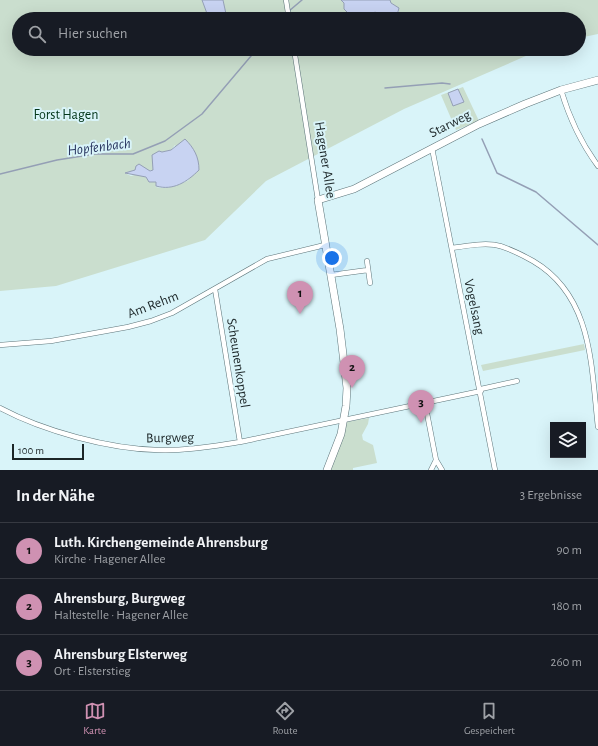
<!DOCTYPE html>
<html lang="de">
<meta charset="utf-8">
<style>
:root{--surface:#171b24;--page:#242831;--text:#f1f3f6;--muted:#9ea1a6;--line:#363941;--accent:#cf91b2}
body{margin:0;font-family:"Alegreya Sans",sans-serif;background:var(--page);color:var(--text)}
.controls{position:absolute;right:12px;bottom:12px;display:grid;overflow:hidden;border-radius:0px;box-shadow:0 4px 16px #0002}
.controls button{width:36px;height:36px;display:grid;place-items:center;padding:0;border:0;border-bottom:1px solid var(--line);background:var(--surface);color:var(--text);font:20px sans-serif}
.scale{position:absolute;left:12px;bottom:10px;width:72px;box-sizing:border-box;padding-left:4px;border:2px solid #1c2628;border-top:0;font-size:11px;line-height:14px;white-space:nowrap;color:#1c2628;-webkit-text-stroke:3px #d9f4f9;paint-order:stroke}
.you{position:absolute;left:332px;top:258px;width:14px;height:14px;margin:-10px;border:3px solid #fff;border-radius:50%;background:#1a73e8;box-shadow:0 0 0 6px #1a73e833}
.badge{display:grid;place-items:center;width:26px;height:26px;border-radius:50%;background:var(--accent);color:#111;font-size:13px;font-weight:700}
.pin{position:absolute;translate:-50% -33px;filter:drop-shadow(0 1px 2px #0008)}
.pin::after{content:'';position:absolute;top:21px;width:14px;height:12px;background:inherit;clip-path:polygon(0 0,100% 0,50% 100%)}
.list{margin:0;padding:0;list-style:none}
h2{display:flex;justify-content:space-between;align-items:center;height:52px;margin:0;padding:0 16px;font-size:17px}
h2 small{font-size:13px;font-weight:400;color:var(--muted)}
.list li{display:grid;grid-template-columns:26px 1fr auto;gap:12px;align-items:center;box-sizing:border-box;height:56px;padding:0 16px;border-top:1px solid var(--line)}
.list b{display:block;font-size:15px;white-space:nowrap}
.list p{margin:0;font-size:13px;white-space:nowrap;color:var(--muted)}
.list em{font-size:13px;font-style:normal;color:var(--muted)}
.icon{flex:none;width:22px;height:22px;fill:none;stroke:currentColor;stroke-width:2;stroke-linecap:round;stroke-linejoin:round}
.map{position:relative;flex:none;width:598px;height:470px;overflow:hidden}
.search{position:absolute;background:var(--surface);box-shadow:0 4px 16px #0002;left:12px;right:12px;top:12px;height:44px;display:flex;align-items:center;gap:10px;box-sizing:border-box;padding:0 14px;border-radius:22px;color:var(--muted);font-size:15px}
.sheet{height:220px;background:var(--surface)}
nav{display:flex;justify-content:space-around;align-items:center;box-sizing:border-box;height:56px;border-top:1px solid var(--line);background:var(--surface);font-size:11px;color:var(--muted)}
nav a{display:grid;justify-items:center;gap:2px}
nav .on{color:var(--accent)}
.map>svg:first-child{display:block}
.green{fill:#cadece;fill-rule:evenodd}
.water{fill:#c8d3f2;stroke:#949fb5}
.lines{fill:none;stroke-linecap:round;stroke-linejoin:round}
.stream{stroke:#949fb5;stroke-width:1.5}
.street-casing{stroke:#5d757a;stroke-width:5.5}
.secondary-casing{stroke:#5d757a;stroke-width:8}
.street{stroke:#fff;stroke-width:4.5}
.secondary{stroke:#fff;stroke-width:7}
.labels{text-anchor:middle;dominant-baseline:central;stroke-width:4;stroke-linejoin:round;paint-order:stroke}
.park-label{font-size:14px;fill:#023619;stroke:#d9f4f9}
.street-label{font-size:14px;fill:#1c2628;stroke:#d9f4f9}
.water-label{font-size:15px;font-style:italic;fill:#2b3861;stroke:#d9f4f9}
</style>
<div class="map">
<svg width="598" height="470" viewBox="0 0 598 470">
<rect width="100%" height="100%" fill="#d9f4f9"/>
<!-- green -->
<path class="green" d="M0 0H202L209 19H19V49H542L404 109 266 181 205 240 56 286 0 291ZM175 145 189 180C178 185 168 190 156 187V182L138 174 131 176 125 173 135 170H153V162L162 152 171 150Z
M223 0H341L345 2 344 9 351 16 359 13 366 14 367 17 375 12 381 16 382 19H224L226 14Z
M390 0H598V34L579 38V19H396L399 11 398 8 391 3Z
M463 87 479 121 456 130 441 95Z
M584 344 585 350 483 371 481 365Z
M369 418 368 424 362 435 363 440 373 445 377 463 353 468V470H329L346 422Z"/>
<!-- water -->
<path class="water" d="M202 0H223L226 14 224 19H209Z
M341 0H390L391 3 399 8 396 19H382L381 16 375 12 367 18 366 14 359 13 357 16H351L344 9V3Z
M458 89 464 102 453 106 448 93Z
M185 139C194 148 199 157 199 170 187 182 173 191 156 186V182H149L146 177 125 173 135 170 136 166 139 164 150 171 153 170 152 155 159 151 162 152 171 150Z"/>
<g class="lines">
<!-- stream -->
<path class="stream" d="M289 11 302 0
M282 19 286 14
M385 88 442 83 450 84
M482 139 497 173 536 192 598 245
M0 174 57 160 95 154H133L165 141 202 114 257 49"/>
<!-- street casing -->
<g class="street-casing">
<path id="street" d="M286 0 289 19
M294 49 318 200
M561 90C569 117 581 143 598 166
M432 148 495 470
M452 248C492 242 497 241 533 261 593 296 591 366 598 427
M367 261 370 283
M331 275 368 270
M215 289 240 442
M0 345 51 341 128 327 151 321 172 313 267 259 325 245
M481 389 517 381
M425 403 436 460 442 470
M0 408C43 431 109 449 158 450 186 451 213 446 240 442L481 391
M431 470 436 460"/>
</g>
<!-- secondary casing -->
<g class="secondary-casing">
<path id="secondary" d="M327 470 341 434 346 406 347 388 340 329 318 200 354 189 479 124 525 104 561 90 598 80"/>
</g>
<!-- street -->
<use href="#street" class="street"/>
<!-- secondary -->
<use href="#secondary" class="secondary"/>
</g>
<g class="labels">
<!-- park labels -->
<g class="park-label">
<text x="66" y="115">Forst Hagen</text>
</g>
<!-- street labels -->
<g class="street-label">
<text transform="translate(450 124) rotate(-27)">Starweg</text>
<text transform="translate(325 160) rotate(81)">Hagener Allee</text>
<text transform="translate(153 305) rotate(-21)">Am Rehm</text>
<text transform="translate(474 307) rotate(78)">Vogelsang</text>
<text transform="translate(238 363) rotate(81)">Scheunenkoppel</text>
<text transform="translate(170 438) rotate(-1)">Burgweg</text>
</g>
<!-- water labels -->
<g class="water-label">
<text transform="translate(99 147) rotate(-7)">Hopfenbach</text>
</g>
</g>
</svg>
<div class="controls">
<button><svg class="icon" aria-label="layers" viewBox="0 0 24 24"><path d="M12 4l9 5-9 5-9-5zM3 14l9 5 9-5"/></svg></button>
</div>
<div class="scale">100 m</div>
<div class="you"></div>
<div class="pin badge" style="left:300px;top:314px">1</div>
<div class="pin badge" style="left:352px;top:388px">2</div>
<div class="pin badge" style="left:421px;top:423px">3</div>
<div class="search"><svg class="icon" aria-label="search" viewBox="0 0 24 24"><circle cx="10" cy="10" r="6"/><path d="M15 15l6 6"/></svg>Hier suchen</div>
</div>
<section class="sheet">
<h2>In der Nähe<small>3 Ergebnisse</small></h2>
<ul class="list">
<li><span class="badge">1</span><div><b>Luth. Kirchengemeinde Ahrensburg</b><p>Kirche · Hagener Allee</p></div><em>90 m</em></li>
<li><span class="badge">2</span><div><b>Ahrensburg, Burgweg</b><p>Haltestelle · Hagener Allee</p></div><em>180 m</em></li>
<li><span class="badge">3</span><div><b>Ahrensburg Elsterweg</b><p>Ort · Elsterstieg</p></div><em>260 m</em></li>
</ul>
</section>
<nav>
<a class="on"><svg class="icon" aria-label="map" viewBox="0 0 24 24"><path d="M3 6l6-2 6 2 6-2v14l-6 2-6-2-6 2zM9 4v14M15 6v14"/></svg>Karte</a>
<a><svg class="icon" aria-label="directions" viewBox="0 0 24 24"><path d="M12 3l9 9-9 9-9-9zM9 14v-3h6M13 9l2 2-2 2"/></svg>Route</a>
<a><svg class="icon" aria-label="saved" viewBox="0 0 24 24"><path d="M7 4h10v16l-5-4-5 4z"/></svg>Gespeichert</a>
</nav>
